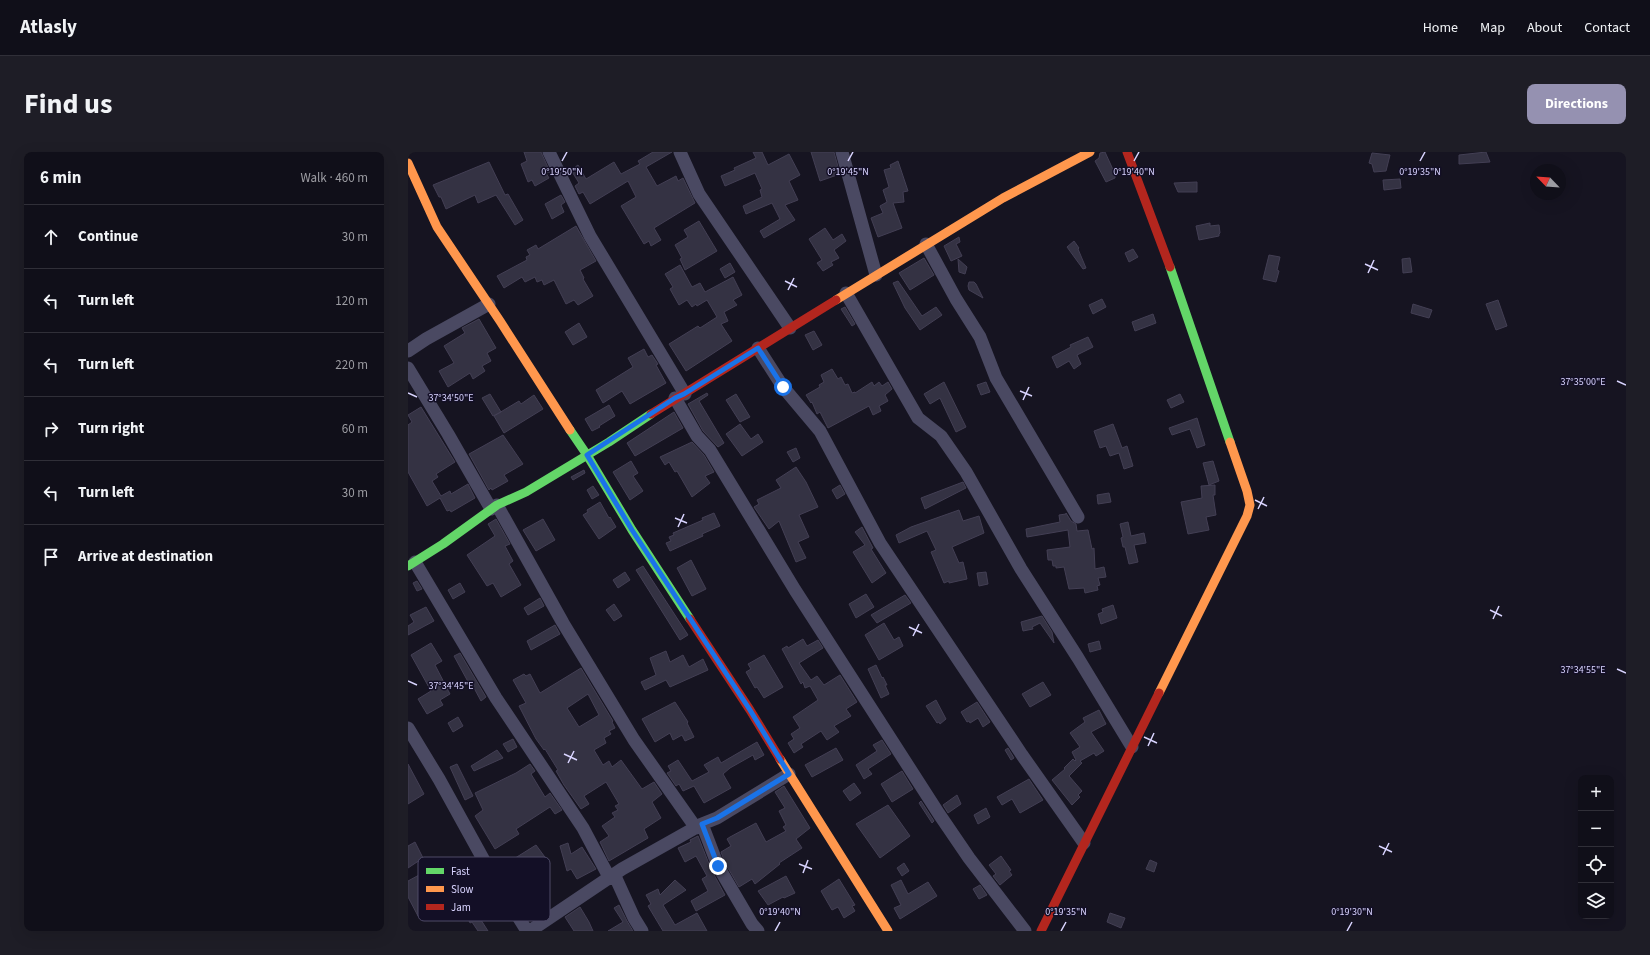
<!DOCTYPE html>
<meta charset="utf-8">
<style>
:root{--surface:#100f19;--page:#1e1d26;--text:#f1f3f6;--muted:#9c9ca2;--line:#302f38;--accent:#9591b1}
body{margin:0;font-family:"Source Sans 3",sans-serif;background:var(--page);color:var(--text)}
.controls{position:absolute;right:12px;bottom:12px;display:grid;overflow:hidden;border-radius:8px;box-shadow:0 4px 16px #0002}
.controls button{width:36px;height:36px;display:grid;place-items:center;padding:0;border:0;border-bottom:1px solid var(--line);background:var(--surface);color:var(--text);font:20px sans-serif}
.compass{position:absolute;left:1122px;top:12px;width:36px;height:36px;border-radius:50%;background:var(--surface);box-shadow:0 4px 16px #0002;rotate:295deg}
.stop{position:absolute;width:12px;height:12px;margin:-9px;border:3px solid #1a73e8;border-radius:50%;background:#fff}
.stop.end{background:#1a73e8;border-color:#fff;box-shadow:0 1px 4px #0008}
.list{margin:0;padding:0;list-style:none}
h2{display:flex;justify-content:space-between;align-items:center;height:52px;margin:0;padding:0 16px;font-size:17px}
h2 small{font-size:13px;font-weight:400;color:var(--muted)}
.list li{display:grid;grid-template-columns:26px 1fr auto;gap:12px;align-items:center;box-sizing:border-box;height:64px;padding:0 16px;border-top:1px solid var(--line)}
.list b{display:block;font-size:15px;white-space:nowrap}
.list em{font-size:13px;font-style:normal;color:var(--muted)}
.icon{flex:none;width:22px;height:22px;fill:none;stroke:currentColor;stroke-width:2;stroke-linecap:round;stroke-linejoin:round}
.map{position:relative;flex:none;width:1218px;height:779px;overflow:hidden;border-radius:8px}
header{display:flex;align-items:center;gap:24px;box-sizing:border-box;height:56px;padding:0 20px;background:var(--surface);border-bottom:1px solid var(--line)}
header strong{font-size:19px}
nav{display:flex;gap:22px;margin-inline-start:auto;font-size:14px}
.intro{display:flex;align-items:center;justify-content:space-between;box-sizing:border-box;height:96px;padding:0 24px}
h1{margin:0;font-size:28px}
.button{padding:10px 18px;border-radius:8px;background:var(--accent);color:#fff;font-size:14px;font-weight:700}
main{display:flex;gap:24px;padding:0 24px}
aside{flex:1;background:var(--surface);border-radius:8px;box-shadow:0 4px 16px #0002}
.map>svg:first-child{display:block}
.building{fill:#343243;stroke:#433f54;fill-rule:evenodd}
.lines{fill:none;stroke-linecap:round;stroke-linejoin:round}
.street{stroke:#4a4962;stroke-width:13}
.fast{stroke:#63d668;stroke-width:9}
.slow{stroke:#ff974d;stroke-width:9}
.jam{stroke:#b3261e;stroke-width:9}
.route{stroke:#1a73e8;stroke-width:5}
.ticks{fill:none;stroke:#d9d4ff;stroke-width:1.5}
.key{fill:#130f26;stroke:#4e4a67;stroke-width:1}
.key-label{font-size:11px;fill:#d9d4ff}
.ticks-label{font-size:10px;text-anchor:middle;fill:#d9d4ff;stroke:#130f26;stroke-width:3;stroke-linejoin:round;paint-order:stroke}
</style>
<header>
<strong>Atlasly</strong>
<nav><a>Home</a><a>Map</a><a>About</a><a>Contact</a></nav>
</header>
<div class="intro"><h1>Find us</h1><a class="button">Directions</a></div>
<main>
<aside>
<h2>6 min<small>Walk · 460 m</small></h2>
<ul class="list">
<li><svg class="icon" aria-label="ahead" viewBox="0 0 24 24"><path d="M12 20V5M6 11l6-6 6 6"/></svg><div><b>Continue</b></div><em>30 m</em></li>
<li><svg class="icon" aria-label="left" viewBox="0 0 24 24"><path d="M17 20v-9H6M10 6l-5 5 5 5"/></svg><div><b>Turn left</b></div><em>120 m</em></li>
<li><svg class="icon" aria-label="left" viewBox="0 0 24 24"><path d="M17 20v-9H6M10 6l-5 5 5 5"/></svg><div><b>Turn left</b></div><em>220 m</em></li>
<li><svg class="icon" aria-label="right" viewBox="0 0 24 24"><path d="M7 20v-9h11M14 6l5 5-5 5"/></svg><div><b>Turn right</b></div><em>60 m</em></li>
<li><svg class="icon" aria-label="left" viewBox="0 0 24 24"><path d="M17 20v-9H6M10 6l-5 5 5 5"/></svg><div><b>Turn left</b></div><em>30 m</em></li>
<li><svg class="icon" aria-label="arrive" viewBox="0 0 24 24"><path d="M6 21V4h12l-3 4 3 4H6"/></svg><div><b>Arrive at destination</b></div></li>
</ul>
</aside>
<div class="map">
<svg width="1218" height="779" viewBox="0 0 1218 779">
<rect width="100%" height="100%" fill="#161421"/>
<!-- building -->
<path class="building" d="M116 0H133L142 20 138 21 141 26 127 34 124 28 120 30 113 12 119 9Z
M245 0H264L238 15 249 34 268 24 270 29 275 26 287 51 246 76 253 88 243 94 241 89 236 92 213 54 228 45 220 29 182 52 175 40 171 42 167 34 171 31 163 18 170 13 178 27 206 10 213 22 232 12 230 9Z
M345 0H354L360 13 381 2 392 23 381 29 390 48 377 53 387 68 356 86 352 79 372 67 364 51 338 62 335 54 354 45 352 38 354 37 347 21 317 34 313 24 327 18 326 16 348 6Z
M403 0H426L432 22 412 29Z
M697 0 707 22V26L698 30 687 9 691 6 692 1Z
M1078 0 1082 10 1051 12V3Z
M964 1 982 3 978 19 966 20 964 12 961 11Z
M490 9 500 39 495 40 496 50 485 51 494 76 470 85 463 66 475 61 472 54 479 50 475 38 481 35 476 18 483 16 482 13Z
M81 10 97 43 100 42 115 68 107 73 88 43 70 51 67 43 38 57 33 45H31L25 33Z
M992 27 993 36 976 38 975 28Z
M789 30V40H770L766 31Z
M153 43 157 50 153 53 156 60 144 67 137 52Z
M291 69 309 99 277 118 272 107 274 106 267 93 280 85 276 78Z
M802 71V74L811 73 812 81 811 82V84L791 88 788 74Z
M168 74 188 109 172 118 176 126 175 127 185 144 170 153 166 148 158 152 146 128 136 133 134 128 129 130 127 125 117 130 114 125 96 136 89 124 119 108 118 105 122 103 119 98 128 93 130 97Z
M417 76 425 88 434 82 438 89 426 98 431 106 423 110 425 113 415 119 409 111 414 108 401 87Z
M551 85 552 90 548 92 554 104 543 109 536 94Z
M666 89 671 96 670 97 678 116 675 117 659 95Z
M725 97 730 105 721 110 717 101Z
M861 103 872 105 869 118 871 119 868 130 855 127Z
M516 106 526 123 502 138 491 121Z
M1002 106 1004 120 995 121 994 107Z
M550 107 559 115 557 122 551 120Z
M322 111 327 120 317 126 312 117Z
M272 113 284 135 292 131 297 140 325 125 334 143 325 148 329 153 316 160 320 169 313 172 324 189 278 219 261 192 290 174 292 176 309 165 299 148 289 154 288 152 284 155 279 148 271 153 262 137 265 135 257 122Z
M490 129 514 164 528 155 534 163 512 178 497 156 485 131Z
M561 130H566L568 132 575 146 561 138 560 134Z
M694 147 698 155 685 162 681 153Z
M1090 148 1099 174 1088 178 1078 152Z
M1005 152 1024 158 1021 166 1003 161Z
M437 155 447 172 444 174 433 157Z
M745 162 748 171 727 179 724 170Z
M71 167 88 196 79 201 83 209 74 214 77 219 65 227 62 221 40 235 31 219 46 211 36 194 57 181 54 176Z
M171 171 179 185 165 193 157 180Z
M406 179 414 193 405 198 397 183Z
M680 185 685 195 669 203 673 212 666 217 661 209 649 216 644 205 663 195 662 193Z
M236 197 240 205 244 203 250 212 248 213 258 231 222 252 214 239 195 251 188 238 225 215 220 206Z
M424 217 430 227 433 225 437 233 440 232 444 241 447 240V241L464 230 466 234 471 230 474 234 480 230 484 237 477 243 480 249 471 254 473 259 465 263 461 254 420 276 412 260 409 262 404 250 403 251 398 243 412 235 411 233 416 230 413 223Z
M536 230 558 275 548 280 532 246 522 252 516 242Z
M578 230 582 240 573 243 569 233Z
M299 241 300 243 291 249 316 291 310 295 295 279 280 252Z
M82 242 93 260 85 264 74 246Z
M328 242 342 265 332 270 318 248Z
M772 242 776 250 763 256 759 248Z
M126 243 135 257 96 281 86 264 111 249 113 252Z
M201 253 207 264 191 274 192 275 184 279 177 267Z
M13 255 47 310 28 322 30 325 24 329 33 344 42 339 43 342 60 332 67 346 43 360 42 358 39 359 32 346 19 354 0 320V273L4 270 0 263Z
M266 260 275 276 227 304 219 291Z
M789 266 797 293 789 296 782 277 764 283 761 276Z
M332 272 343 287 350 282 355 290 334 304 318 282Z
M705 272 714 296 719 294 725 314 716 317 711 301 702 304 698 294 692 296 686 279Z
M95 283 115 312 96 323 100 329 84 338 83 336 81 338 61 302Z
M284 290 296 303 306 320 297 324 302 331 284 345 269 319 267 320 261 310 257 313 252 305Z
M388 296 392 306 385 310 379 300Z
M223 309 230 321 225 324 235 339 222 348 205 320Z
M805 309 811 329 801 333 795 311Z
M388 315 398 330 410 355 391 363 401 385 390 390 398 406 388 410 371 369 361 377 346 355 351 352 349 348 373 336 368 328Z
M176 318 177 321 165 328 163 325Z
M555 330 558 336 517 357 513 346Z
M432 333 437 342 429 347 424 338Z
M807 333V343H805L808 363 798 365 801 378 780 382 773 350 794 346 793 334Z
M185 334 191 343 184 347 179 338Z
M701 341 703 350 690 352 689 343Z
M192 350 201 366 202 365 208 375 191 387 175 363 180 360 179 358Z
M551 358 555 369 571 364 576 381 544 395 551 411 555 410 559 427 541 431V429L536 431 523 400 528 398 519 379 491 391 488 383 503 375Z
M306 361 312 374 294 382 295 384 262 399 258 391 263 389 261 385 266 383 265 381 295 368 294 366Z
M658 361 663 369 668 372 669 379 680 378 684 397 686 396 687 417 696 415 698 425 690 426 692 433 689 434 690 438 677 441 676 436 661 437 656 415 648 416V414H645L644 408H640L639 398 662 395 660 378 619 385 618 377 652 370 651 363 658 362Z
M88 367 102 392 97 394 105 409 101 412 113 433 93 445 85 431 79 434 59 403 87 384 80 372Z
M135 367 147 388 128 399 115 378Z
M720 370 723 384 736 381 738 391 726 393 730 410 721 412 717 395H715L713 386 715 385 712 372Z
M454 375 465 396 463 397 478 421 464 431 445 400 457 393 447 380Z
M283 408 298 437 284 444 269 416Z
M235 414 280 483 272 488 228 418Z
M217 420 222 428 210 436 205 428Z
M578 420 580 432 571 434 569 421Z
M9 429 14 437 9 439 5 431Z
M52 431 57 440 45 447 40 438Z
M458 442 466 455 448 466 441 452Z
M497 443 503 451 469 471 463 463Z
M132 446 136 454 120 463 116 456Z
M206 452 214 464 206 469 198 458Z
M705 453 709 466 693 472 690 462 695 460 694 457Z
M18 455 26 469 0 483V474L6 470 2 463Z
M634 464 644 480 646 491 632 471 624 475 625 477 615 479 613 470Z
M476 471 486 488 491 485 495 494 471 508 457 483Z
M147 473 152 482 123 498 119 489Z
M395 487 399 494 410 488 415 496 391 511 403 528 409 524 416 533 432 523 449 550 438 557 443 564 426 574 431 580 419 588 413 579 393 592 395 595 386 601 380 591 386 587 383 582 392 576 385 565 410 548 402 534 397 536 395 530 393 532 374 497 379 494 380 496Z
M691 489 693 497 682 500 680 492Z
M23 491 34 509 27 513 42 542 32 548 35 553 19 562 10 547 23 539 3 503Z
M258 499 262 510 275 503 281 515 295 507 300 518 262 535 258 528 237 538 233 530 248 523 242 506Z
M52 501 78 545 73 549 66 536 64 537 46 504Z
M356 503 375 535 356 546 349 535 347 536 338 520 343 517 340 512Z
M468 513 474 526 475 525 479 533H477L481 542 473 546 460 517Z
M173 516 205 569 204 570 207 576 201 579 203 582 196 586 198 591 186 598 195 613 201 609 204 615 213 608 234 637 246 630 254 642 244 650 253 666 236 677 240 686 201 709 192 690 201 684 194 674 207 665 204 661 210 658 207 654 211 652 198 630 176 644 181 652 173 657 156 633 148 619 150 618 137 597 136 598 128 587 111 554 118 551 105 528 116 522 118 524 122 522 132 541ZM180 542 191 563 171 575 159 556Z
M635 530 643 543 622 555 614 542Z
M528 548 538 567 532 572 531 570 529 571 518 554Z
M267 550 280 570 279 571 286 585 277 589 274 583 265 588 262 581 247 590 234 567Z
M569 550 582 570 575 575 570 566 562 571 561 569 559 570 553 560Z
M691 558 698 572 683 580 696 599 688 604 686 601 672 609 674 611 661 624 674 639 670 643 672 645 664 653 644 628 657 617 656 616 665 607 667 609 668 608 664 600 672 595 662 581 677 570 675 566Z
M50 565 55 574 45 580 40 571Z
M105 587 109 595 100 600 95 592Z
M474 588 483 602 460 617 464 622 456 627 448 613 469 599 465 593Z
M349 590 356 603 347 608 345 603 322 616 315 622 323 636 296 651 286 634 275 639 271 632 268 634 259 621 263 619 260 614 270 608 284 629 301 620 296 613 310 605 313 611Z
M428 596 435 608 404 625 397 613Z
M600 596 606 606 603 608 597 598Z
M89 598 95 606 66 619 63 614Z
M0 612 16 642 0 652Z
M49 612 65 644 57 648 42 615Z
M122 612 127 619 123 622 137 645 142 641 154 658 147 662 142 655 108 677 111 682 87 697 67 664 75 658 67 641 108 621Z
M494 619 505 637 484 650 473 632Z
M621 627 635 648 612 661 604 647 594 653 589 645Z
M446 631 453 641 442 649 435 639Z
M376 634 402 676 388 687 394 696 371 711 372 712 347 732 344 727 331 735 317 711 313 700 323 694 319 687 322 685 348 671 358 690 378 679 375 675 378 673 371 659 377 656 367 640Z
M549 643 553 652 540 661 535 653Z
M513 649 526 669 524 671 511 651Z
M480 653 502 684 472 706 448 672Z
M578 656 582 665 570 672 566 663Z
M290 684 303 717 317 743 288 759 283 749 300 739 294 727 299 724 288 704 277 710 270 696 283 690 282 688Z
M7 690 15 706 0 716V694Z
M160 691 163 702 174 695 188 717 169 727 163 717 159 719 152 694Z
M128 693 142 712 120 728 124 736 114 741 96 713Z
M593 704 603 718 601 719 604 723 592 733 585 724 588 722 581 713Z
M742 708 749 711 746 720 738 717Z
M496 711 501 719 494 724 489 716Z
M24 716 29 724 21 728 33 752 10 764 0 745V729Z
M71 716 94 755 73 768 80 779H70L64 770 62 771 46 737 69 722 67 719Z
M378 724 387 741 376 746 375 745 360 753 350 739Z
M431 727 447 753 444 754 447 759 436 766 430 755 424 758 413 739Z
M267 728 278 738 255 753 267 773 289 761 299 779H255L240 754 243 752 238 743 250 737 252 743Z
M493 728 500 742 520 730 529 744 492 767 486 756 493 753 483 733Z
M572 733 579 743 571 747 565 737Z
M211 753 219 769 225 779H200L215 770 206 756Z
M172 755 181 770 185 779H166L157 765Z
M702 761 717 766 713 776 699 770Z"/>
<g class="lines">
<!-- street -->
<path class="street" d="M141 0 182 84 277 242
M272 0 291 42 382 176
M434 0 468 123
M518 92 548 147 572 185 588 226 670 365
M438 141 510 266 533 284 558 320 613 417 670 506 724 595
M350 196 375 235 412 279 472 391 614 603 676 691
M0 199 18 187 81 152
M0 216 40 282 83 357
M267 246 289 284 302 298 387 438 531 662 561 706 617 779
M89 353 155 471 226 588 288 676
M7 410 88 546 175 676 201 725
M0 576 31 627 84 723 119 779
M294 672 310 714 344 772 350 779
M206 722 226 766 234 779
M122 779 214 717 294 672 309 666 381 622"/>
<!-- fast -->
<path class="fast" d="M762 115 822 290
M162 278 179 303 224 378 282 467
M0 414 35 392 89 353 118 340 201 290 243 262"/>
<!-- slow -->
<path class="slow" d="M0 11 29 75 92 169 162 278
M428 148 595 46 682 0
M751 541 839 364 842 353 839 339 822 290
M372 607 480 779"/>
<!-- jam -->
<path class="jam" d="M719 0 762 115
M243 262 428 148
M282 467 342 558 372 607
M633 779 751 541"/>
</g>
<g class="lines">
<!-- route -->
<path class="route" d="M310 714 294 672 309 666 381 622 342 558 224 378 179 303 267 246 276 242 350 196 375 235"/>
</g>
<!-- ticks -->
<path class="ticks" d="M154 9 159 0M440 9 445 0M726 9 731 0M1012 9 1017 0M957 112 970 118M960 121 966 108M377 129 389 135M380 138 386 126M1209 229 1218 233M612 239 624 244M0 241 9 245M615 248 621 235M847 348 859 354M850 357 856 345M267 366 279 371M270 375 276 362M1082 458 1094 464M1085 467 1091 454M501 475 514 481M505 484 511 472M1209 517 1218 521M0 529 9 533M736 585 749 591M740 594 746 581M156 602 169 608M160 611 166 599M971 694 984 700M975 703 981 691M391 712 404 717M395 721 400 708M367 779 372 770M653 779 658 770M939 779 944 770"/>
<!-- legend -->
<rect x="10" y="705" width="132" height="64" rx="6" class="key"/>
<rect x="18" y="716" width="18" height="6" fill="#63d668"/>
<rect x="18" y="734" width="18" height="6" fill="#ff974d"/>
<rect x="18" y="752" width="18" height="6" fill="#b3261e"/>
<g class="key-label">
<text x="43" y="723">Fast</text>
<text x="43" y="741">Slow</text>
<text x="43" y="759">Jam</text>
</g>
<g class="ticks-label">
<text x="154" y="23">0°19'50"N</text>
<text x="440" y="23">0°19'45"N</text>
<text x="726" y="23">0°19'40"N</text>
<text x="1012" y="23">0°19'35"N</text>
<text x="1175" y="233">37°35'00"E</text>
<text x="43" y="249">37°34'50"E</text>
<text x="1175" y="521">37°34'55"E</text>
<text x="43" y="537">37°34'45"E</text>
<text x="372" y="763">0°19'40"N</text>
<text x="658" y="763">0°19'35"N</text>
<text x="944" y="763">0°19'30"N</text>
</g>
</svg>
<div class="controls">
<button>+</button>
<button>−</button>
<button><svg class="icon" aria-label="locate" viewBox="0 0 24 24"><circle cx="12" cy="12" r="6"/><path d="M12 2v4M12 18v4M2 12h4M18 12h4"/></svg></button>
<button><svg class="icon" aria-label="layers" viewBox="0 0 24 24"><path d="M12 4l9 5-9 5-9-5zM3 14l9 5 9-5"/></svg></button>
</div>
<svg class="compass" viewBox="-18 -18 36 36"><path d="M0-13l5 13h-10z" fill="#e53935"/><path d="M0 13l5-13h-10z" fill="#9c9ca2"/></svg>
<div class="stop" style="left:375px;top:235px"></div>
<div class="stop end" style="left:310px;top:714px"></div>
</div>
</main>
